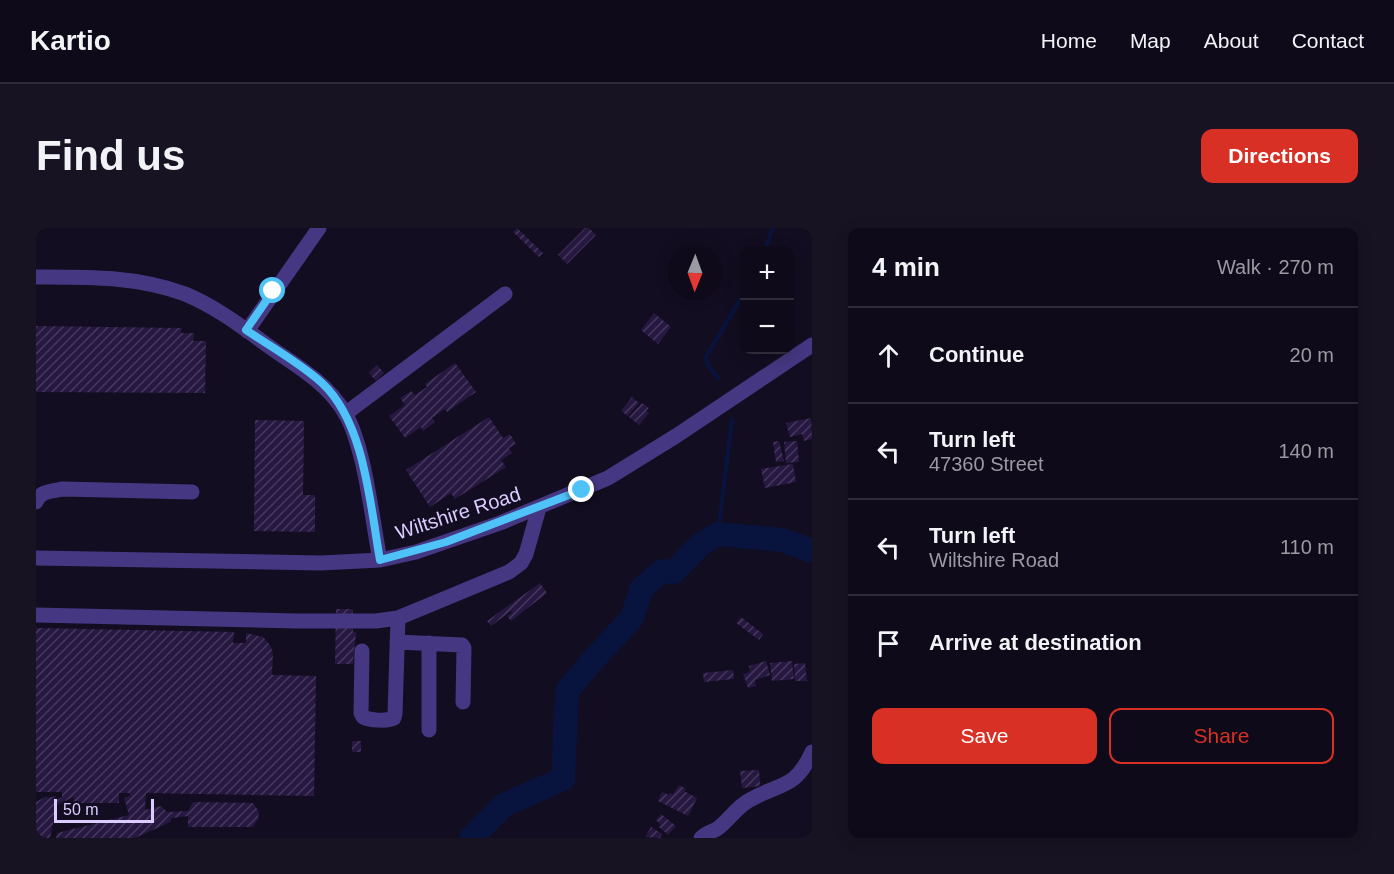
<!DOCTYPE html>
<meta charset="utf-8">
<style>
:root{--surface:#0e0a19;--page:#171322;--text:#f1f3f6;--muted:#9b9aa2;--line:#2e2b38;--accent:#d93025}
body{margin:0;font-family:Helvetica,sans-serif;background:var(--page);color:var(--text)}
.controls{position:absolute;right:18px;top:18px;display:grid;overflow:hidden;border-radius:12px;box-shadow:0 3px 15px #0003}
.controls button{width:54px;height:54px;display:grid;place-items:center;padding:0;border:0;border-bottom:2px solid var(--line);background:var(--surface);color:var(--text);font:30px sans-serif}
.compass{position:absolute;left:632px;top:18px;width:54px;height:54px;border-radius:50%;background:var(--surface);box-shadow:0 3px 15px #0003;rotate:181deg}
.scale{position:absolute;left:18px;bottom:15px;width:100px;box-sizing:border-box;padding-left:6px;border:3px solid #daccff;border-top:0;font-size:16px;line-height:21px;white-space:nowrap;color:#daccff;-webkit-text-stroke:4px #130d21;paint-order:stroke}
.stop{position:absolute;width:18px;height:18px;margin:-14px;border:4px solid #4fc3f7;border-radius:50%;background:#fff}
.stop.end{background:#4fc3f7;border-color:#fff;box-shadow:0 2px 6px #0008}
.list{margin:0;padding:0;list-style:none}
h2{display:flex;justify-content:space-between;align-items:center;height:78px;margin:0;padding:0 24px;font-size:26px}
h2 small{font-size:20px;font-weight:400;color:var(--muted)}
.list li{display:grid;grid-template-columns:39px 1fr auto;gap:18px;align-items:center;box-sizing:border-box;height:96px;padding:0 24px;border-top:2px solid var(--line)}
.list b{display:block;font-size:22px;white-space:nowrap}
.list p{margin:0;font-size:20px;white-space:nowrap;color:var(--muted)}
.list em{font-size:20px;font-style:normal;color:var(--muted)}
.actions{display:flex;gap:12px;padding:18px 24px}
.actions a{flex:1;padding:14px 0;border:2px solid var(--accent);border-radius:12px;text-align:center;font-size:21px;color:var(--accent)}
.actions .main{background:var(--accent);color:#fff}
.icon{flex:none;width:33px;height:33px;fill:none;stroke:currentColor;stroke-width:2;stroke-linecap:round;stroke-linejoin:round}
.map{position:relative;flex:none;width:776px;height:610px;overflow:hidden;border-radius:12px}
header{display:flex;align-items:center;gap:36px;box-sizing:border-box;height:84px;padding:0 30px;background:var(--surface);border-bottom:2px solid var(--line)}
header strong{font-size:28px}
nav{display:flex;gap:33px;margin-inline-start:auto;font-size:21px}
.intro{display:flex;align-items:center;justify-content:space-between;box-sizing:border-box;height:144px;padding:0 36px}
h1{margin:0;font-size:42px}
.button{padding:15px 27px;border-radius:12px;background:var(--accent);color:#fff;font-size:21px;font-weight:700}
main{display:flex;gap:36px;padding:0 36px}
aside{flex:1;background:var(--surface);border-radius:12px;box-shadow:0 3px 15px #0003}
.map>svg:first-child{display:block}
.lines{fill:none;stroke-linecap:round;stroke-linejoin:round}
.stream{stroke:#08143e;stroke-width:4}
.river{stroke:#08143e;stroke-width:24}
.building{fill:url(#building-hatch)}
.minor{stroke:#453781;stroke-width:15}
.route{stroke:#4fc3f7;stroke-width:8}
.labels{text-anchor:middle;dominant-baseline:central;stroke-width:4.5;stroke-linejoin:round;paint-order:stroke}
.street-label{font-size:20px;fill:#daccff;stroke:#130d21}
</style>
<header>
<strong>Kartio</strong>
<nav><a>Home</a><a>Map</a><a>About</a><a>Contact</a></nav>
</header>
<div class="intro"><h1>Find us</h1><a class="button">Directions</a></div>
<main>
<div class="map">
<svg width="776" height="610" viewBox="0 0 776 610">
<defs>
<pattern id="building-hatch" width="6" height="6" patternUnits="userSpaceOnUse" patternTransform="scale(1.5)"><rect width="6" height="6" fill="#271842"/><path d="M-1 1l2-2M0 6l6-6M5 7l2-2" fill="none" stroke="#46385e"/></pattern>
</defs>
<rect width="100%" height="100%" fill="#130d21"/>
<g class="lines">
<!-- stream -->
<path class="stream" d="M729 22 737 0
M682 150 671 136 670 129 708 65
M682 306 696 191"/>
<!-- river -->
<path class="river" d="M435 610 468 577 527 551 531 463 557 432 596 390 605 361 626 343 638 344 664 317 682 306 746 312 776 323"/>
</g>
<!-- building -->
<path class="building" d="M481 0 507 25 503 29 477 4Z
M549 0H553L560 7 531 36 522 27Z
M618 85 635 99 622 116 605 102Z
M0 98 146 100 145 105H158L157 113H170L169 165 0 164Z
M419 135 440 164 411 184 409 181 396 190 399 194 387 203 385 199 369 210 353 188 369 177 364 170 375 163 379 167 391 159 389 156Z
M341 137 348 145 340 153 333 145Z
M596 169 603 175 592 188 585 183Z
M606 175 613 180 610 183 613 185 603 197 593 189Z
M453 189 467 210 474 206 480 216 473 220 476 225 465 232 470 239 419 271 415 265 394 279 370 242Z
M775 190 776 211 768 213 766 206 754 209 750 195Z
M219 192 268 193 267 267H279V304L218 303Z
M743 213 748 233 740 234 737 214Z
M761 213 763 234 750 235 748 214Z
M757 236 760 254 729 260 725 241Z
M504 355 511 365 475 393 471 388 476 385 475 383 455 398 451 393Z
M300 381H317V404H320L317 436H299Z
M705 389 727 406 723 412 700 395Z
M0 400 198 404 197 415H210V405L227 409 234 417 237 425 236 447 280 448 278 568 110 565 109 582 125 578 131 584 152 583 157 574 217 575 223 584 222 591 217 599H152V588L136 590 134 594 99 610H20L21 605 93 587 88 570 94 568V565H83V575H37L38 569 35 570 21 577 14 610H0V574L11 568V570L20 568 18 574 26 569V564H0Z
M730 433 734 447 719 452 720 458 712 460 707 446 714 444 713 438Z
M756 433 758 451 736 453 734 435Z
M769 435 771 453H759L758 436Z
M697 442 698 451 668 454 667 445Z
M316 513H325V524H316Z
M723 542 724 558 706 560 704 543Z
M643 557 650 561 648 563 661 570 652 588 622 573 626 564 633 567 634 565 637 566Z
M625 586 640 598 632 607 623 599 624 596 620 592Z
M615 599 626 606 624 609 626 610 609 609Z"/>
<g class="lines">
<!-- minor -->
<path class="minor" d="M0 49C51 49 100 48 149 66 181 79 210 102 238 122 265 140 292 157 309 185 329 220 336 291 344 332
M211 103 283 0
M309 186 469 66
M0 274C4 263 16 263 27 261L156 264
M0 330 285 335 344 332 380 324 464 295 572 250 640 208 776 117
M0 387 259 393H340L362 390 473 344 485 335 490 326 503 280
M361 414 426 417 428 420 427 474
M326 423 325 485 327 489C334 492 350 494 358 490L359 486 362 390
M393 502V415
M665 610C670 605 675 604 681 601 692 593 700 580 712 573 744 554 759 562 776 524"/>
</g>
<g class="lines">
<!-- route -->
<path class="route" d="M237 63 210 102C235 119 264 135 286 155 329 195 334 277 344 332L410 314 546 262"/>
</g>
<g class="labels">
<!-- street labels -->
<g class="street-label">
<text transform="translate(422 285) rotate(-18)">Wiltshire Road</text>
</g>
</g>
</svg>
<div class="controls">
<button>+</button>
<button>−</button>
</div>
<svg class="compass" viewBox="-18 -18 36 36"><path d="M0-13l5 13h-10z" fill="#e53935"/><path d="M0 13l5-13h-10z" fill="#9b9aa2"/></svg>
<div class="scale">50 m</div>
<div class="stop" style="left:237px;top:63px"></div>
<div class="stop end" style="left:546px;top:262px"></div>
</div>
<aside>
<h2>4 min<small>Walk · 270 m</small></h2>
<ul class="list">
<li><svg class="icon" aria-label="ahead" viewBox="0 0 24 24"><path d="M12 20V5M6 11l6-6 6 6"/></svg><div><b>Continue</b></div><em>20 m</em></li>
<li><svg class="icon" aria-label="left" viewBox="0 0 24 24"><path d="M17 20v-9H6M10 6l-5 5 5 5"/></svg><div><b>Turn left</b><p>47360 Street</p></div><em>140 m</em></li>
<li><svg class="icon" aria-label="left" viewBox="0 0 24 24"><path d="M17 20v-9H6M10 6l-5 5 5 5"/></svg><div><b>Turn left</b><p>Wiltshire Road</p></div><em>110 m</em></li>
<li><svg class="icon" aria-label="arrive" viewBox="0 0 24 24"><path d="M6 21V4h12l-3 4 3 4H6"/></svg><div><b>Arrive at destination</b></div></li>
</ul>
<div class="actions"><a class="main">Save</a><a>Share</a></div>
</aside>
</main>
